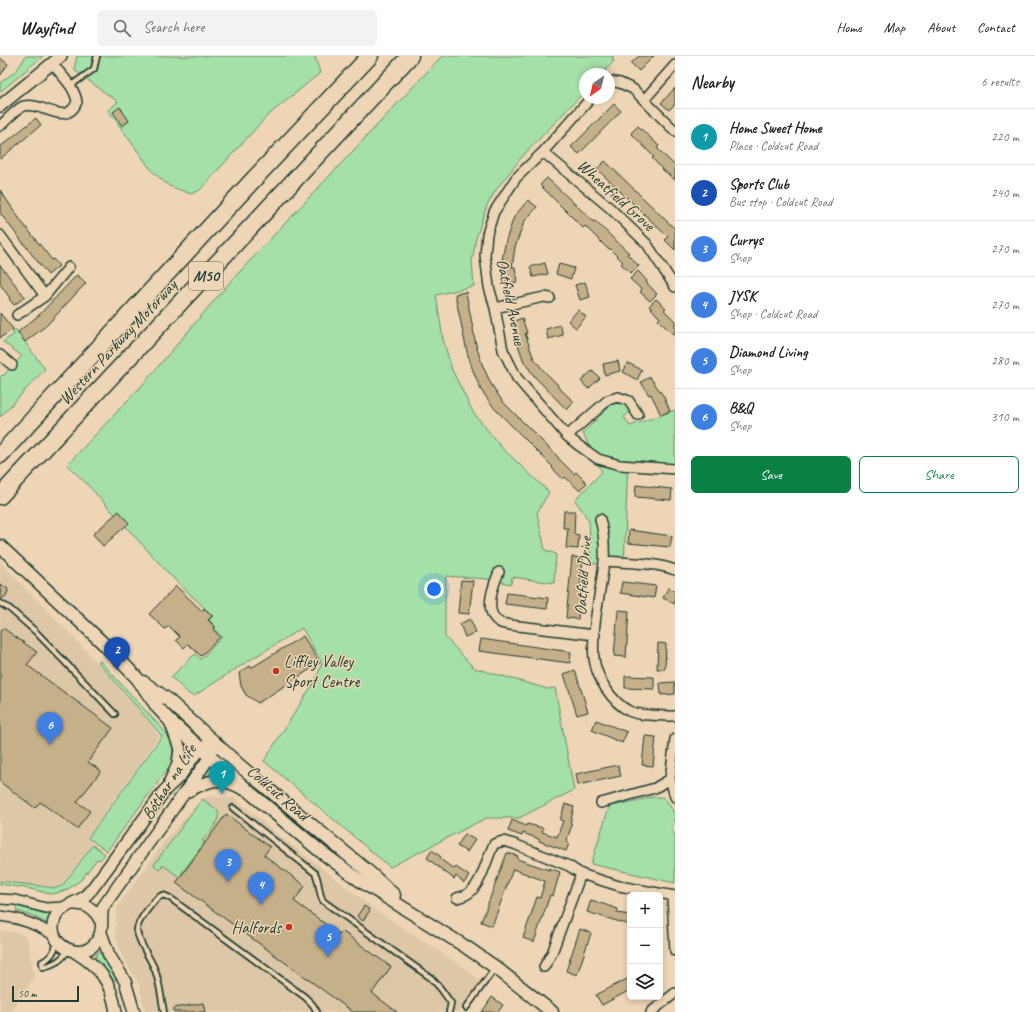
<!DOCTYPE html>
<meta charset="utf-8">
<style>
:root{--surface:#fff;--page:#f2f2f2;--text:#202124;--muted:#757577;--line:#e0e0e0;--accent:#0b8043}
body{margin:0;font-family:Caveat,sans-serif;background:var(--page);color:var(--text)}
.controls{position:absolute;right:12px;bottom:12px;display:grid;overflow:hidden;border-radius:6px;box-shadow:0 2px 6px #0003}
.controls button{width:36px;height:36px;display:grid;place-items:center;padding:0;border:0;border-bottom:1px solid var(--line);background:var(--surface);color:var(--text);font:20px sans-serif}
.compass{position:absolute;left:579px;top:12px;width:36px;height:36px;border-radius:50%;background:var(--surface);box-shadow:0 2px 6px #0003;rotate:215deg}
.scale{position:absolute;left:12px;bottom:10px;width:67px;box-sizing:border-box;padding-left:4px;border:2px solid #1f3d34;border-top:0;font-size:11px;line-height:14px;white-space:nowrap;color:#1f3d34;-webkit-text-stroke:3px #edd5b5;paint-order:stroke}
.you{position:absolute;left:434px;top:533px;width:14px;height:14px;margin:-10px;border:3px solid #fff;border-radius:50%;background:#1a73e8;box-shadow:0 0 0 6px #1a73e833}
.badge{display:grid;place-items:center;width:26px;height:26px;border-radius:50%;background:var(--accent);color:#fff;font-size:13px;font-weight:700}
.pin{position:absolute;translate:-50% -33px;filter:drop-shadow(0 1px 2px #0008)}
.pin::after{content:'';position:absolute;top:21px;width:14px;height:12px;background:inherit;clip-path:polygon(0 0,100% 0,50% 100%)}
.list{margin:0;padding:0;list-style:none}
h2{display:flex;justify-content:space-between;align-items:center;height:52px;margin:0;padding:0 16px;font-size:17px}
h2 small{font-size:13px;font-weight:400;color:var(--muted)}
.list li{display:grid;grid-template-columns:26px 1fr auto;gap:12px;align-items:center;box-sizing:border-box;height:56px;padding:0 16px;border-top:1px solid var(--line)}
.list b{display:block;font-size:15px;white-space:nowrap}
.list p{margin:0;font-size:13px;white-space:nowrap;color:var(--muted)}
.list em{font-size:13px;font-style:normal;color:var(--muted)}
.actions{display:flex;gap:8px;padding:12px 16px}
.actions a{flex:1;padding:9px 0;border:1px solid var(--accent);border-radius:6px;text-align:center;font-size:14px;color:var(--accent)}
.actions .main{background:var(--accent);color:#fff}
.icon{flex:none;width:22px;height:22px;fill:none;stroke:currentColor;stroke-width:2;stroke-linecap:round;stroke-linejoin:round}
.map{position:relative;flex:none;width:675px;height:956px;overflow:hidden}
header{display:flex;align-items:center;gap:24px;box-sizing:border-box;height:56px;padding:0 20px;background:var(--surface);border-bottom:1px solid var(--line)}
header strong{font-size:19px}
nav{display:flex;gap:22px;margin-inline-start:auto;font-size:14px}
.search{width:280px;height:36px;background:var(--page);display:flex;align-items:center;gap:10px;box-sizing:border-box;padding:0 14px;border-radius:6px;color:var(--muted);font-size:15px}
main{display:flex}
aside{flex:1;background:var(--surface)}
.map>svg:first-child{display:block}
.built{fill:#ddc7a6}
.green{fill:#a4e0a7;stroke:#628e6e}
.building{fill:#c6b089;stroke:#1f3d34}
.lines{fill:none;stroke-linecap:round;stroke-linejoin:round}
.service-casing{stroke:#1f3d34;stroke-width:8}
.minor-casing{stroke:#1f3d34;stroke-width:12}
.tertiary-casing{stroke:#1f3d34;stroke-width:14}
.secondary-casing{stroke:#1f3d34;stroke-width:15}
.motorway-casing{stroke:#1f3d34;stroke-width:19}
.service{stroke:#edd5b5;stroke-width:4.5}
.minor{stroke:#edd5b5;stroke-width:9}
.tertiary{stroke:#edd5b5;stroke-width:11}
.secondary{stroke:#edd5b5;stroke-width:12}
.motorway{stroke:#edd5b5;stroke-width:16}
.poi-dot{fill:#c8321e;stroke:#edd5b5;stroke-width:1.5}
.labels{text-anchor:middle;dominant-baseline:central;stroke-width:3;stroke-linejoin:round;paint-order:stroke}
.shield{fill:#edd5b5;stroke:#5d6b5b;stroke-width:1}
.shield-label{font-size:16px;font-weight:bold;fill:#1f3d34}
.street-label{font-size:17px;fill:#1f3d34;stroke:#edd5b5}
.poi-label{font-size:17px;fill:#1f3d34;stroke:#edd5b5;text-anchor:start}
</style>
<header>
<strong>Wayfind</strong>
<div class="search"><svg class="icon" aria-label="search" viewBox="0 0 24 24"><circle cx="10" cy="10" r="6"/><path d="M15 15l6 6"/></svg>Search here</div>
<nav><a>Home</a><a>Map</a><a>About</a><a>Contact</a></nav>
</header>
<main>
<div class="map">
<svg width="675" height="956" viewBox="0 0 675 956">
<rect width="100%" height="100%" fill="#edd5b5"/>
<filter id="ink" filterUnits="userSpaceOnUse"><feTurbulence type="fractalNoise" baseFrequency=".025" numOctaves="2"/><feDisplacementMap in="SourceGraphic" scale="8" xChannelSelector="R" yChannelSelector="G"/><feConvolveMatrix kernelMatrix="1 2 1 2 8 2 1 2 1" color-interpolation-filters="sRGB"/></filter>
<g filter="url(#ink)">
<!-- built -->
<path class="built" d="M0 506 76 584 129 642 159 680 88 781 92 789 62 828 57 831H48L0 824Z
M209 740 222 742H235L275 776 377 855 463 911 481 925 458 956H145L139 928 123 902 115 879 117 852 168 781 195 751 204 742Z
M0 875 15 876 23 879 28 884 34 921 11 956H0Z"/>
<!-- green -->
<path class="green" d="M26 0H43L0 36V27L17 14Z
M77 0H315L320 17 266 61 200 134 191 138 169 130 152 115 108 54 118 46 74 14Z
M442 0H614L612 2 614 5 602 18H585V35L521 102 498 131 487 149 476 182 472 206 474 230 436 239 443 283 452 314 473 356 501 391 549 436 537 457 545 494 556 498 554 527 512 521 511 528 487 523 446 520 445 549V581L474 612 548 633 555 632 574 734 519 762H486L390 811 264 705 316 623 322 607 302 572 237 612 194 640 189 638 171 621 195 598 201 603 222 581 214 573 216 571 209 564 213 560 170 519 87 428 67 409 145 326 230 226Z
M15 273 45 313 0 361V321L2 319 3 320 22 300 3 286 14 278 12 276Z
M624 346 631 355 624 361 630 370 675 354V408L628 404 624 511 591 507 589 465 575 444 602 416 583 377 613 347Z
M100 605 167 678C174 689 174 699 169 711L107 795 88 782 162 680 98 606Z
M212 706 228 721 214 720 198 723Z
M652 741H662L667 745 675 759 672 774 675 780V827L591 808 609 751Z
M202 743 218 754C221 766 209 776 202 785L205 786 179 821 163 809 159 813 154 809Z
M93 789 105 798 100 804 97 803 81 824 68 833 57 837 50 838 31 833 0 828V825L55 832 62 830Z
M17 850 42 857H52L48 868 31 859 16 855Z
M99 896 118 922 114 925 107 915 96 903V898Z"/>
<!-- building -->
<path class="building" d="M639 0H654L639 15 631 7Z
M0 2 8 8 0 20Z
M675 32V48L669 54 661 47Z
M614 48 621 55 579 98 571 91Z
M120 51 129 65 122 70 113 56Z
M36 62 41 69 0 103V91Z
M638 70 659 90 657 92 675 110V124L663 114 652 102 654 101 631 77Z
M605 105 675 173V194L665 184 668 181 597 113Z
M547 122 594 166 595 165 629 197 627 198 639 210 631 217 621 208 623 206 609 192 608 193 585 170 583 172 540 129Z
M0 134 21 165 52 204 53 203 59 210 48 219 0 157Z
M528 144 537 151 524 166 515 191 512 211H515L517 226 509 227V232H507L502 204 506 184 514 161Z
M545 207 548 218 533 221 530 211Z
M559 208 574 212 571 223 556 218Z
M0 209 25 241 14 249 9 243 10 242 0 228Z
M638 215 647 225 646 226 657 238 650 245 640 236 642 234 630 223Z
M77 219 86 227 47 269 25 286 18 276 39 259Z
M585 226 590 241 580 244 575 229Z
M466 236 476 289 482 308 491 328 503 346 558 401V402L574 418 576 416 587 427 579 434 565 421 563 423 552 412 553 411 495 353 481 334 472 312 467 296 455 238Z
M656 243 666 252 664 254 675 265V280L658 264 660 262 649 250Z
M578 254 586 261 576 272 568 265Z
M0 257 13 273 0 282Z
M522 262 527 277H525L533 301 543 314 558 329 557 330 574 346 567 354 535 321 524 306 517 286H519L512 266Z
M560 269 563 279 548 283 546 273Z
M618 305 620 315 605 319 603 308Z
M628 307 642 314 637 324 623 316Z
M592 315 600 322 588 333 581 325Z
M650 321 664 341 670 355 661 359 651 338 649 339 641 326Z
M636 429 672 433 671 444 635 441Z
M119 455 129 467 103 490 93 478Z
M564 455H575L574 478 579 479 578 493 566 492 568 472H563Z
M629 474 672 480 670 491 628 487Z
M572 501 583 502 578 563 566 562Z
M461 524 473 525 469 558 458 557Z
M622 526 656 530 654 542 620 537Z
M0 528 7 532 8 535 6 540 1 543Z
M176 530 202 555 204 552 212 560 208 564 215 571 213 573 220 581 201 600 188 588 184 592 176 584 180 581 169 570 165 573 149 558Z
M668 532 675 535V548L663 542Z
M507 537 548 542 547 553 505 548Z
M618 554 629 555 626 601 614 600Z
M470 563 476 576 465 581 460 568Z
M3 572 37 596 27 609 113 672 88 706 101 715 77 746 90 755 77 773 40 746 35 752 0 726V576Z
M303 580 320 607 258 647 246 639 241 630 239 617 250 610 251 612Z
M481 583 571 596 570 607 479 595Z
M658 587 666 588 665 613H657Z
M575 614 588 656 577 659 564 618Z
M625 620 654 621V633L625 632Z
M675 626V638L661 639 660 627Z
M596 664 627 676 622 687 592 674Z
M645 680 656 681 653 710 642 709Z
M618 709 621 720 578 729 576 718Z
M565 748 574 751 570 768 572 769 567 783H568L567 787 569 788 566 795 539 785V783L523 777 522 780 508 775 512 764 526 770 527 768 543 772 542 776 557 781 563 765 560 764Z
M226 758 270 791 264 799 305 830 294 845 339 878 342 875 391 911 372 937 397 956H353L176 827Z
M465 778 475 784 467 796 457 790Z
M432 794 441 801 440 803 454 813 456 811 469 820 464 827 456 820 454 823 427 802Z
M507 797 518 800 517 803 549 814V812L560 816 553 840 550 839 534 886 523 882 537 841 540 842 545 825 513 813 492 870 481 866Z
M591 844 618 853 617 857 630 859V869L587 856Z
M364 850 370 854 363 865 357 860Z
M580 873 591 877 577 919 566 915Z
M627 923 630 929V934L602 949 596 939Z
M492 941 503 949 498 956H482Z
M203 947 205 956H174V952Z"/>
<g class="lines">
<!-- service casing -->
<g class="service-casing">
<path id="service" d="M70 30 94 13 97 0
M0 547 10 553 35 575 115 658
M233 752 315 817C320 826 318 836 323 845L431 922 441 933 451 947 449 956
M58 886C54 894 52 902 42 906L43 911C55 908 62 904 68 894
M466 952 495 912
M164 956C161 942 160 927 155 914 150 901 139 888 137 875 136 867 155 841 163 839L170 842 305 941 313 949 317 956"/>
</g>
<!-- minor casing -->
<g class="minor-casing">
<path id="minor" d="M609 25 620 27 633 33 675 75
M591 42 543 96 516 122 494 156 487 178 485 199 489 231 495 252 503 294 517 322 567 380 578 389 598 403 620 409 675 413
M644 44 675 9
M0 70C6 65 18 51 24 50 42 45 66 72 77 46 75 31 61 19 52 7
M543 96 610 152 647 188 675 231
M0 179 45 240 17 259
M45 240 69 211
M495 252 544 241 550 242
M0 299 12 309
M567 380 608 344 618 341 629 345 638 359
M600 463C604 478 605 491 604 506 601 536 591 573 594 603 597 623 612 646 629 655 643 661 661 659 675 660
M604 505C626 507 655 506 675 514
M499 516C493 530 482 558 501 567 503 568 507 568 510 569L595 579
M675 683 670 723 675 741
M601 747 655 732 670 723
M672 840 675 895
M457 842C460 841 464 840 466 839 482 830 486 803 494 788L503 785 514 788 569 810 581 818 619 830 675 840
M0 843 15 844 46 852 65 851
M0 860C21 862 38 869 55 880
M544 911 552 897 581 818
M651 956 675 937"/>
</g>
<!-- tertiary casing -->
<g class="tertiary-casing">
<path id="tertiary" d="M0 50 61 0
M213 685 210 700 207 705 103 851C100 861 104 872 99 881 86 911 41 889 56 860 61 851 72 848 81 843 85 841 89 836 92 833L165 734 180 720 194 700 201 693Z
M170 725 178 708 180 693 170 665
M186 736C211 724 217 719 243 733
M72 848C86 847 95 853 101 866
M101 877 109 899 125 925 134 956
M75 896C101 912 111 926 116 956"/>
</g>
<!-- secondary casing -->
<g class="secondary-casing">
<path id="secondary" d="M0 490 106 590 137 622 158 652 170 665 253 739 320 795 362 826 466 891 495 911 552 956
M143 626 167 643 239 709 371 818 394 839"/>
</g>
<!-- motorway casing -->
<g class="motorway-casing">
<path id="motorway" d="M0 399 253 124 370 0
M0 440 410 0"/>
</g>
<!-- service -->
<use href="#service" class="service"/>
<!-- minor -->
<use href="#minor" class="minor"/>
<!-- tertiary -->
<use href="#tertiary" class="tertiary"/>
<!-- secondary -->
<use href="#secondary" class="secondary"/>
<!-- motorway -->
<use href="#motorway" class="motorway"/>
</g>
</g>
<!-- markers -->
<g class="poi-dot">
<circle cx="276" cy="615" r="4"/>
<circle cx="289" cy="871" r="4"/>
</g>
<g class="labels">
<!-- shield labels -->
<rect class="shield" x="189" y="206" width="34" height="28" rx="3"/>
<g class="shield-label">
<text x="206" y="220">M50</text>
</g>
<!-- street labels -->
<g class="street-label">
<text transform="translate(616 139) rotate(42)">Wheatfield Grove</text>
<text transform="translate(511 246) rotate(78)">Oatfield Avenue</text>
<text transform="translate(118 286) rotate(-47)">Western Parkway Motorway</text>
<text transform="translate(583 520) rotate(-86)">Oatfield Drive</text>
<text transform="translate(169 726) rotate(-57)">Bóthar na Life</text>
<text transform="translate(278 737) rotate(41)">Coldcut Road</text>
</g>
<!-- poi labels -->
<g class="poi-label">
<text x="284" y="605">Liffley Valley<tspan x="284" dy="20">Sport Centre</tspan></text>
<text x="281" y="871" text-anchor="end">Halfords</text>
</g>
</g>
</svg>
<div class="controls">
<button>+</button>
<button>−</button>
<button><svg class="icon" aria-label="layers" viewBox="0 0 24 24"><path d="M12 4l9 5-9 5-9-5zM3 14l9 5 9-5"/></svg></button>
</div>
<svg class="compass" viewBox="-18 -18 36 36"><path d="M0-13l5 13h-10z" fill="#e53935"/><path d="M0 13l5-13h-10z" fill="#757577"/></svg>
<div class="scale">50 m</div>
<div class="you"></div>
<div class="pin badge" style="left:222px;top:738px;background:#0f9aa8">1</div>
<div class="pin badge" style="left:117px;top:614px;background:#1a4fb4">2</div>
<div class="pin badge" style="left:228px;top:826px;background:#3f7fe0">3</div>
<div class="pin badge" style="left:261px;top:849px;background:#3f7fe0">4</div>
<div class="pin badge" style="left:328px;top:901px;background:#3f7fe0">5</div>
<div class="pin badge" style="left:50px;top:689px;background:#3f7fe0">6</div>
</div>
<aside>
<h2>Nearby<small>6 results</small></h2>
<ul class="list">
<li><span class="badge" style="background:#0f9aa8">1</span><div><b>Home Sweet Home</b><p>Place · Coldcut Road</p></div><em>220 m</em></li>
<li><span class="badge" style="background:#1a4fb4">2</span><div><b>Sports Club</b><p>Bus stop · Coldcut Road</p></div><em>240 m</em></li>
<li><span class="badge" style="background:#3f7fe0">3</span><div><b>Currys</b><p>Shop</p></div><em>270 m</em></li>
<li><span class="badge" style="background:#3f7fe0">4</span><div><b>JYSK</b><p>Shop · Coldcut Road</p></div><em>270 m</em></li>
<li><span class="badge" style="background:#3f7fe0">5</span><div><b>Diamond Living</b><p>Shop</p></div><em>280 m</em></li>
<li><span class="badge" style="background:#3f7fe0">6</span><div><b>B&amp;Q</b><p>Shop</p></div><em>310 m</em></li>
</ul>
<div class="actions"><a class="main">Save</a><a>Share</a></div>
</aside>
</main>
